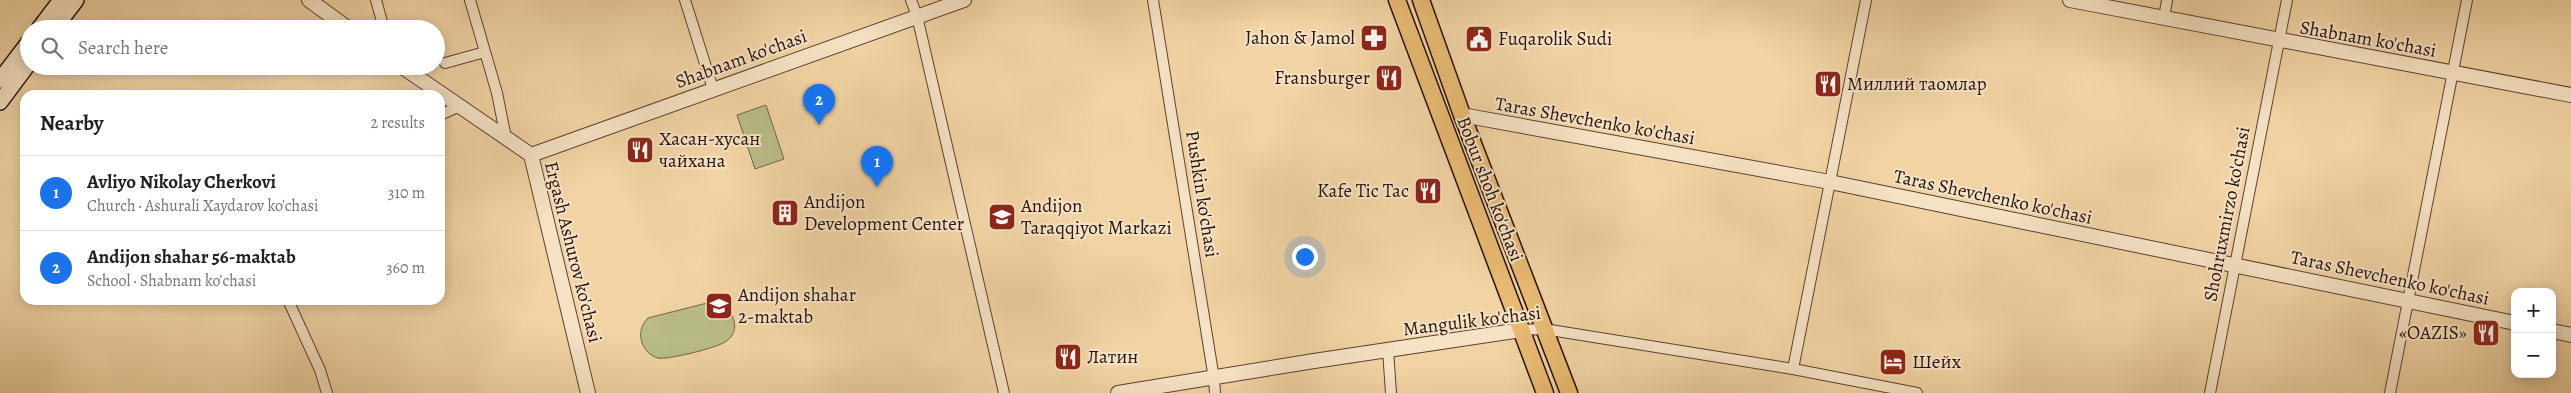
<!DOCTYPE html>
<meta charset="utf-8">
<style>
:root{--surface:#fff;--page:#f6f6f6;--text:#202124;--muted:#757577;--line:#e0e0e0;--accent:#1a73e8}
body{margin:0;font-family:Alegreya,serif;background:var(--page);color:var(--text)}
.controls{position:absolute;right:15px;bottom:15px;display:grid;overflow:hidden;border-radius:10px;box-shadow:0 2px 12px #0003}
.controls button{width:45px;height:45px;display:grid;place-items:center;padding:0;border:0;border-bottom:1px solid var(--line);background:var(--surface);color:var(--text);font:25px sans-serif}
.you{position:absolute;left:1304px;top:256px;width:18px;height:18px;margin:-12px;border:4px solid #fff;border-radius:50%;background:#1a73e8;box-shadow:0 0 0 8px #1a73e833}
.badge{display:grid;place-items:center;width:32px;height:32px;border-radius:50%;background:var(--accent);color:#fff;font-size:16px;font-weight:700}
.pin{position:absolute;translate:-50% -41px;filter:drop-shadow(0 1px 2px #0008)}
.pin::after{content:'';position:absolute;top:26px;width:18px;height:15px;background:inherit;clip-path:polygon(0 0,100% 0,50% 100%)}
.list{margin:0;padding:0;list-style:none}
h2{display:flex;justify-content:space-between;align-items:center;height:65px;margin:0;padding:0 20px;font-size:21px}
h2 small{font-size:16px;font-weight:400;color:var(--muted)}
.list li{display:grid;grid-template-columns:32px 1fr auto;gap:15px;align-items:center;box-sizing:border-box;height:75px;padding:0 20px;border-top:1px solid var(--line)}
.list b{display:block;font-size:19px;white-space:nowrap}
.list p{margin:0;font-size:16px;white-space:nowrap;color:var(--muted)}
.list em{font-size:16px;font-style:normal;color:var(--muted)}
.icon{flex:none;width:28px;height:28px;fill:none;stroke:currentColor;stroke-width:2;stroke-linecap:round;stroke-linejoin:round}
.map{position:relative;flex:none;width:2571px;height:393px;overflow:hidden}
.search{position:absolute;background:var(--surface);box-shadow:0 2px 12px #0003;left:20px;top:20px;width:425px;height:55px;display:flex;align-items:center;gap:12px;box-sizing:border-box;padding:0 18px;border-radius:28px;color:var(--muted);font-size:19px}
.panel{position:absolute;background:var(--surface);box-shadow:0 2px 12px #0003;left:20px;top:90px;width:425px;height:215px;border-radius:15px}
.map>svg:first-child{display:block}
.green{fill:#b9bc87;stroke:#706749}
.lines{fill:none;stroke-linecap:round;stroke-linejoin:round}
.minor-casing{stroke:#5a4231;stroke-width:12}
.tertiary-casing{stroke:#5a4231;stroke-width:16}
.secondary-casing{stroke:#27120b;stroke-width:18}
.primary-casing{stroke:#27120b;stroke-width:19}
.minor{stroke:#f6e2c4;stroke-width:10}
.tertiary{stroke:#f6e2c4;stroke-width:14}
.secondary{stroke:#f6e2c4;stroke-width:15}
.primary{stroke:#e8ba72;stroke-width:16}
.labels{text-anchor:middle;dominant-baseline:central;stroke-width:4;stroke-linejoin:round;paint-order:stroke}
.poi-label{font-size:19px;fill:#27120b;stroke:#f6e2c4;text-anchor:start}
.street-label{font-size:19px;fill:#27120b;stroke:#f6e2c4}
</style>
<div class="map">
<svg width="2571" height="393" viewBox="0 0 2571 393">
<rect width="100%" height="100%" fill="#f1d3a4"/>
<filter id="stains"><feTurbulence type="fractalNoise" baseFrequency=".004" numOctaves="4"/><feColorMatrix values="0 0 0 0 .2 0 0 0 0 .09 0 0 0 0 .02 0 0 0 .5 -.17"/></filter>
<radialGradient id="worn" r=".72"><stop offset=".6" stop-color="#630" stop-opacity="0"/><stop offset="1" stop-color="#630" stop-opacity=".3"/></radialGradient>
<!-- green -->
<path class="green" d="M766 105 784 159 755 169 737 115Z
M715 301C732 307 744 330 725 342 716 348 668 360 658 358 650 356 645 350 642 343 639 333 641 325 648 318Z"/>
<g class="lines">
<!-- minor casing -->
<g class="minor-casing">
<path id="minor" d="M376 0 384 29
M470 0 497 93 506 138
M685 0 713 89
M911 0 917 16 1004 393
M1153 0 1214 379 1215 393
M2164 18 2167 0
M445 63 485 52
M440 115 460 106
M288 300 320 370 327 393
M1521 330 1544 329 1793 369 1917 393
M1388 350 1391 393
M1793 369 1866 0
M2210 393 2287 0
M2390 393 2467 0"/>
</g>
<!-- tertiary casing -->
<g class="tertiary-casing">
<path id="tertiary" d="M309 0 349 29
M2070 0 2571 95
M401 66 531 155 588 393
M1462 115 1830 182 2515 323
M531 155 964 0
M2552 331 2571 335
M1118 393 1314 361 1521 330"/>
</g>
<!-- secondary casing -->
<g class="secondary-casing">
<path id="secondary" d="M39 29 61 0
M54 29 76 0
M0 80 29 42
M0 102 29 63"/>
</g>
<!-- primary casing -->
<g class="primary-casing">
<path id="primary" d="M1397 0 1545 393
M1421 0 1462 115 1569 393"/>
</g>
<!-- minor -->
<use href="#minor" class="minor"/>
<!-- tertiary -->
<use href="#tertiary" class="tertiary"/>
<!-- secondary -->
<use href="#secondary" class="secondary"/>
<!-- primary -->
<use href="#primary" class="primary"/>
</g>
<!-- icons -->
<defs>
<g id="pharmacy-square" transform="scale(1.4375)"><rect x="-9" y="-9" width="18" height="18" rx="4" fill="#8f2418" stroke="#f6e2c4"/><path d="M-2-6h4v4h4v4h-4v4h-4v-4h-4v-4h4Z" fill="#fff"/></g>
<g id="civic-square" transform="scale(1.4375)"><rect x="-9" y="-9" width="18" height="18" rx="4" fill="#8f2418" stroke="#f6e2c4"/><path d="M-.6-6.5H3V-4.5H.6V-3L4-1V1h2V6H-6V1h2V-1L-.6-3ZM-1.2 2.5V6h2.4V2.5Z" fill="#fff"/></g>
<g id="restaurant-square" transform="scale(1.4375)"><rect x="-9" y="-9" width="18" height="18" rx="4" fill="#8f2418" stroke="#f6e2c4"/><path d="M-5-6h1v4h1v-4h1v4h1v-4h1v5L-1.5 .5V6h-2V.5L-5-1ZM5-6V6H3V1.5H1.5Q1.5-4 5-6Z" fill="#fff"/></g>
<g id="building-square" transform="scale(1.4375)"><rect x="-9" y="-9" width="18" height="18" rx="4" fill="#8f2418" stroke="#f6e2c4"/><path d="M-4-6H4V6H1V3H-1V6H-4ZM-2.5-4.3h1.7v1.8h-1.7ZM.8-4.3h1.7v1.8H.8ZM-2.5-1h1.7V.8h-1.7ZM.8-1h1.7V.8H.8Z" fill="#fff"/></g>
<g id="school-square" transform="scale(1.4375)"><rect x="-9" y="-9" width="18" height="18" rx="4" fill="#8f2418" stroke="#f6e2c4"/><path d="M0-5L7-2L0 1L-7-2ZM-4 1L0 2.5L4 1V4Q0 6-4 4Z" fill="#fff"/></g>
<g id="hotel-square" transform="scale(1.4375)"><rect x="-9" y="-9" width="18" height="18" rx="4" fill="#8f2418" stroke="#f6e2c4"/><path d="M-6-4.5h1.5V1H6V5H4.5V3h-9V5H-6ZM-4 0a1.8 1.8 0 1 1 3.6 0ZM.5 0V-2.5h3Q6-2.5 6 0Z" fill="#fff"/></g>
</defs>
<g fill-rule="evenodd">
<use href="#pharmacy-square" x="1374" y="38"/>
<use href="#civic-square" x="1479" y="39"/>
<use href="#restaurant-square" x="1389" y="78"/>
<use href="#restaurant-square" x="1828" y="84"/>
<use href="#restaurant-square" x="640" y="150"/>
<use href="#restaurant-square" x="1428" y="191"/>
<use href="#building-square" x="785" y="213"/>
<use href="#school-square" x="1002" y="217"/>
<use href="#school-square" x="719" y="306"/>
<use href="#restaurant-square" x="2486" y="333"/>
<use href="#restaurant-square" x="1068" y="357"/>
<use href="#hotel-square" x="1893" y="362"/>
</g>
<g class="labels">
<!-- poi labels -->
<g class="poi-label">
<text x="1355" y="38" text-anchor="end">Jahon &amp; Jamol</text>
<text x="1498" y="39">Fuqarolik Sudi</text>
<text x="1370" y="78" text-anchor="end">Fransburger</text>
<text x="1847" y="84">Миллий таомлар</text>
<text x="659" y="139">Хасан-хусан<tspan x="659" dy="22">чайхана</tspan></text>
<text x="1409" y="191" text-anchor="end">Kafe Tic Tac</text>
<text x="804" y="202">Andijon<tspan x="804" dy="22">Development Center</tspan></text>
<text x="1021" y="206">Andijon<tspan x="1021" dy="22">Taraqqiyot Markazi</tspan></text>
<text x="738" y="295">Andijon shahar<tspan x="738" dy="22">2-maktab</tspan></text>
<text x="2467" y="333" text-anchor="end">«OAZIS»</text>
<text x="1087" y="357">Латин</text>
<text x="1912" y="362">Шейх</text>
</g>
<!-- street labels -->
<g class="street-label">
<text transform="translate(2368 39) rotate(10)">Shabnam ko'chasi</text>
<text transform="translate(741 59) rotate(-20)">Shabnam ko'chasi</text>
<text transform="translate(1595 121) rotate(10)">Taras Shevchenko ko'chasi</text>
<text transform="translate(1490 189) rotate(69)">Bobur shoh ko'chasi</text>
<text transform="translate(1202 194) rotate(81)">Pushkin ko'chasi</text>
<text transform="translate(1993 197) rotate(12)">Taras Shevchenko ko'chasi</text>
<text transform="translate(2227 214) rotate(-79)">Shohruxmirzo ko'chasi</text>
<text transform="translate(573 252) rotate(76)">Ergash Ashurov ko'chasi</text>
<text transform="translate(2390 278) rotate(12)">Taras Shevchenko ko'chasi</text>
<text transform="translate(1472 321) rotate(-7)">Mangulik ko'chasi</text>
</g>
</g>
<rect width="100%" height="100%" filter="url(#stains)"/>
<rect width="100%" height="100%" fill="url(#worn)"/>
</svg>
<div class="controls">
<button>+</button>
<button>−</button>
</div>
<div class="you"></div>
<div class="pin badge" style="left:877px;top:187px">1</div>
<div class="pin badge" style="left:819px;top:125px">2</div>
<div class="search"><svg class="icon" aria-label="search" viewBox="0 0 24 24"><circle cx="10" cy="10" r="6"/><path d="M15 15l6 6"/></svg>Search here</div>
<section class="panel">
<h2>Nearby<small>2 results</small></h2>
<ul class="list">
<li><span class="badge">1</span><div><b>Avliyo Nikolay Cherkovi</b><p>Church · Ashurali Xaydarov ko'chasi</p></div><em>310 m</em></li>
<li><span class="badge">2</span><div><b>Andijon shahar 56-maktab</b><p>School · Shabnam ko'chasi</p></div><em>360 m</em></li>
</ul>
</section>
</div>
